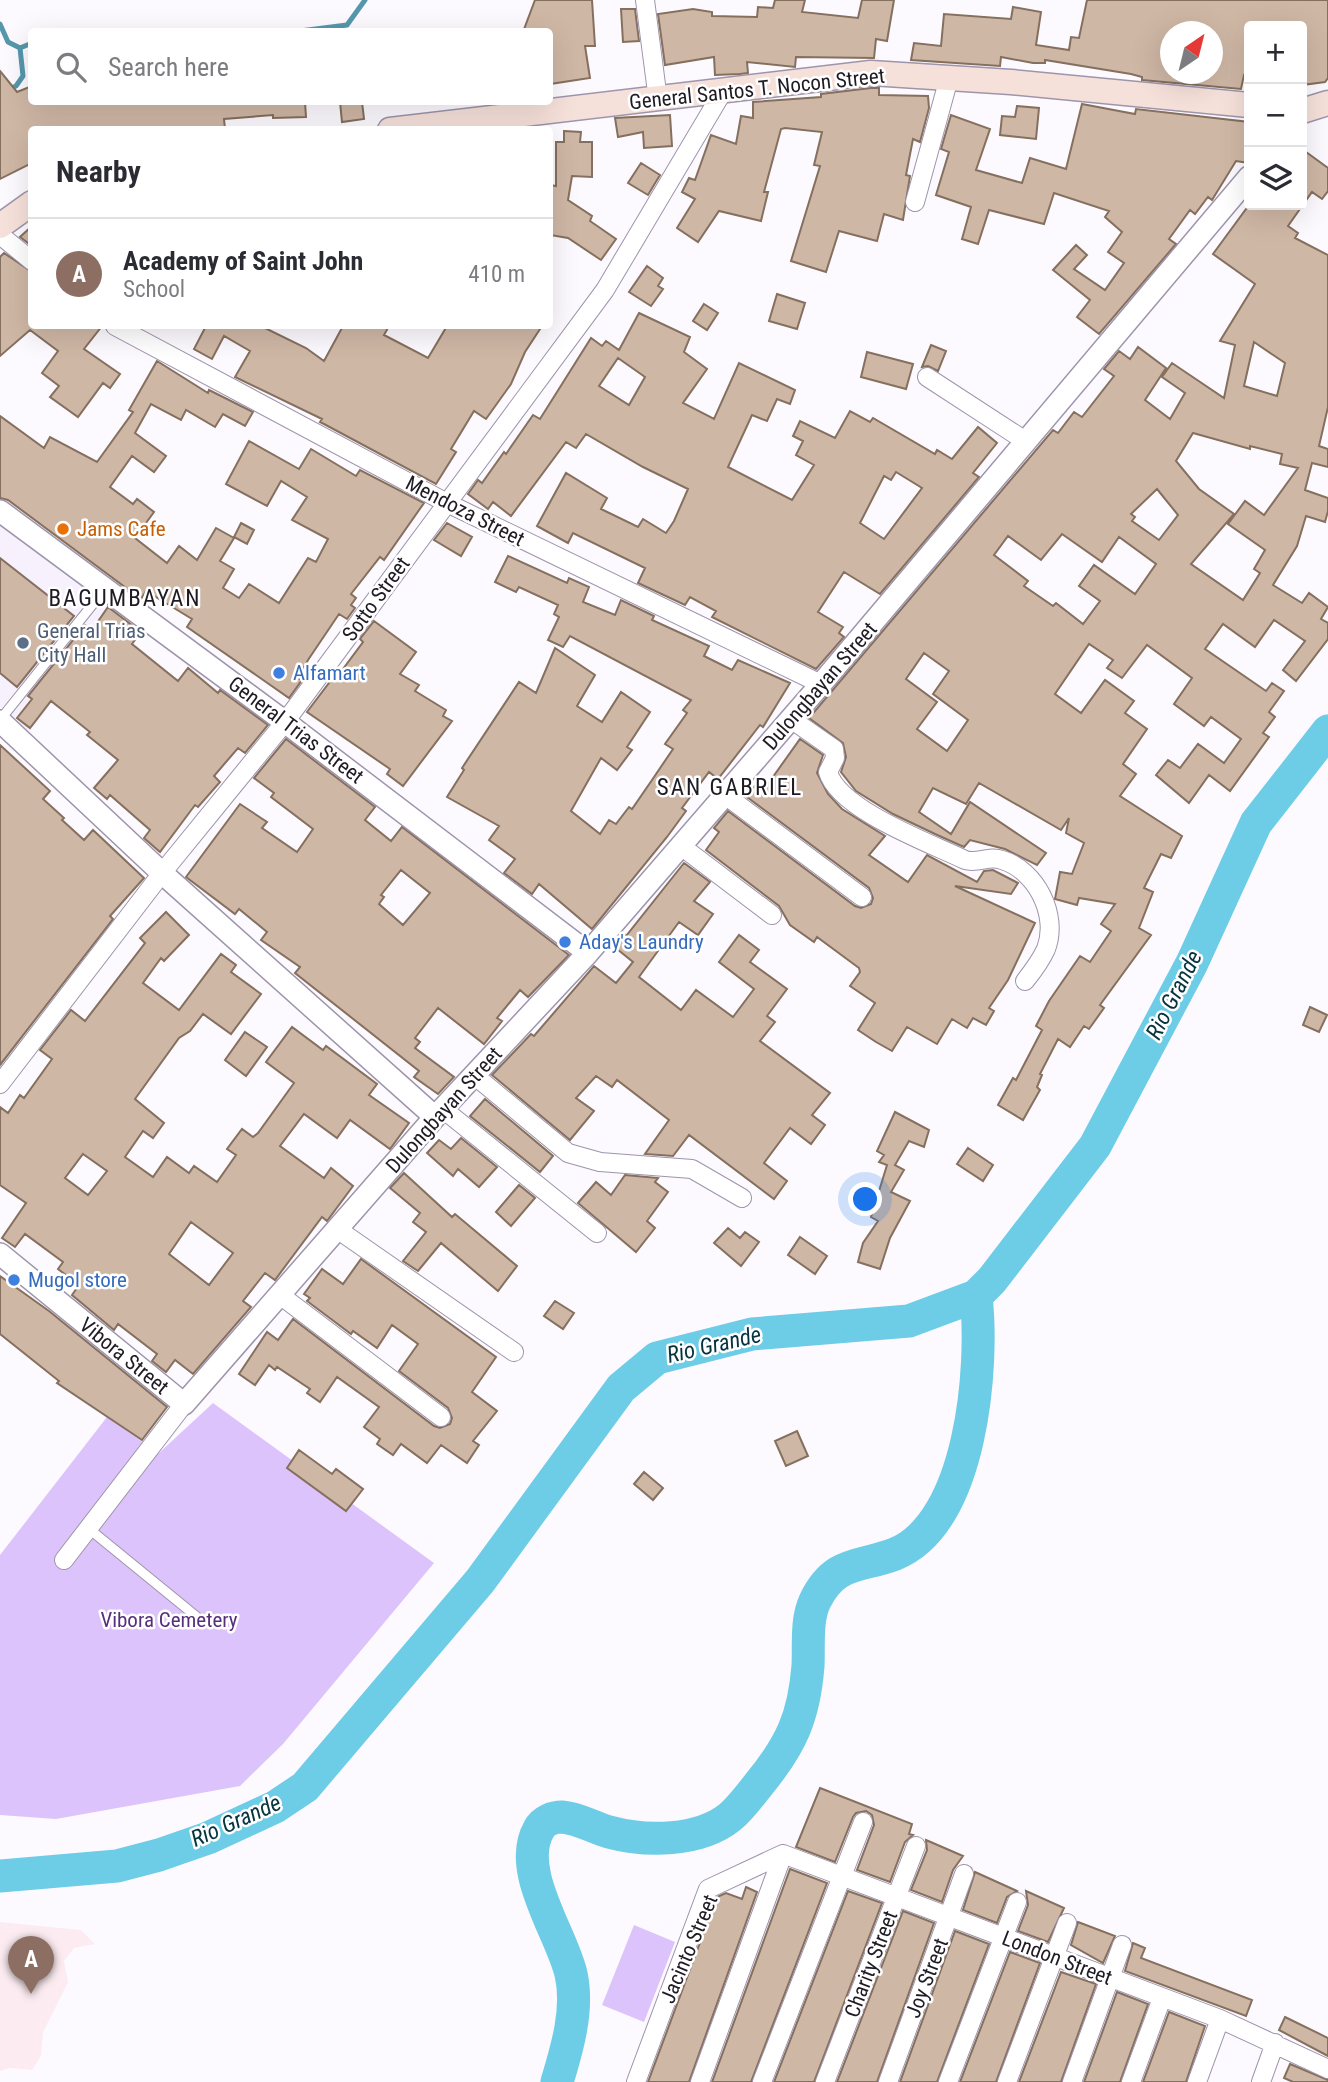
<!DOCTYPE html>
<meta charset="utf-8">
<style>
:root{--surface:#fff;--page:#f2f2f3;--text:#2b2b33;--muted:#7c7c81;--line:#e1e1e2;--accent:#2563eb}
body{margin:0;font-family:"Roboto Condensed",sans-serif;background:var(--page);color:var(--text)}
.controls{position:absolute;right:21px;top:21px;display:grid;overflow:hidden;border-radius:7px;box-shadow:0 7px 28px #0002}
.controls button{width:63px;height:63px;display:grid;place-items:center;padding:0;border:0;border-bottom:2px solid var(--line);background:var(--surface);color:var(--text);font:35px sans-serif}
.compass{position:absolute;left:1160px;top:21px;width:63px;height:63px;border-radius:50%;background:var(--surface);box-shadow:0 7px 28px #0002;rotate:35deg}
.you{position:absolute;left:866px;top:1200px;width:24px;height:24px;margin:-18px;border:5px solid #fff;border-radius:50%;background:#1a73e8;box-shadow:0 0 0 10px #1a73e833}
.badge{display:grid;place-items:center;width:46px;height:46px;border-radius:50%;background:var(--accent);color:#fff;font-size:23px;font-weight:700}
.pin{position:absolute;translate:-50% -58px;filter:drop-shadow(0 2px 4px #0008)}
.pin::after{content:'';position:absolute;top:37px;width:24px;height:21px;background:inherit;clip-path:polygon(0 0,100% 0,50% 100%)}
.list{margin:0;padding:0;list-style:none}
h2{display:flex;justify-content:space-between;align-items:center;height:91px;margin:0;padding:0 28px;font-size:30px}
h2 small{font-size:23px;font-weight:400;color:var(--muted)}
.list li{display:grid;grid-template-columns:46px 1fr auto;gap:21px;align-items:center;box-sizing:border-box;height:112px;padding:0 28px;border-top:2px solid var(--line)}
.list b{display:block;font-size:26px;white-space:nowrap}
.list p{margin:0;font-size:23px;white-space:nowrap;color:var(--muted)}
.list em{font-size:23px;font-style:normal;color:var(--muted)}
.icon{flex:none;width:38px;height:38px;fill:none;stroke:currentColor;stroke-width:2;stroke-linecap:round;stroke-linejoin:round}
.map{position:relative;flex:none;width:1328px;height:2082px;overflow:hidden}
.search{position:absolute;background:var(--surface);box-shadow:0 7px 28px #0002;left:28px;top:28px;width:525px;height:77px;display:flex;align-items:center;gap:18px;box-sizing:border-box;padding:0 24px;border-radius:7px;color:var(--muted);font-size:26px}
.panel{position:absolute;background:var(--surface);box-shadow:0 7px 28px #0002;left:28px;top:126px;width:525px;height:203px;border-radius:7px}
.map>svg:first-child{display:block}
.built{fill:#f7f1fe}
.education{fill:#fcecf1}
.green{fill:#ddc3fc}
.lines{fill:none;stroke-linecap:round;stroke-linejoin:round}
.stream{stroke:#5697ac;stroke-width:5}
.river{stroke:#6dcce6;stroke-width:33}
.building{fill:#cfb7a5;stroke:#856f5e;stroke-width:2;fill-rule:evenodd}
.service-casing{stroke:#9e94ac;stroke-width:11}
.minor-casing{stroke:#9e94ac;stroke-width:20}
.tertiary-casing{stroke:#9e94ac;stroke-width:24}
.secondary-casing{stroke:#9e94ac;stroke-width:27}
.service{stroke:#fff;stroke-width:9}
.minor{stroke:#fff;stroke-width:18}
.tertiary{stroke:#fff;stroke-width:21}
.secondary{stroke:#f6e1da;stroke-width:24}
.food-dot{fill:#e8710a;stroke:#fff;stroke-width:2.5}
.service-dot{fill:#5c6f8a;stroke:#fff;stroke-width:2.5}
.shop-dot{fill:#3f7fe0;stroke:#fff;stroke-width:2.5}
.labels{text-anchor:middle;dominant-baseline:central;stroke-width:5;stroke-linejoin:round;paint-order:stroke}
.street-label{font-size:21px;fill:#1f1b24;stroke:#fff}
.food-label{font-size:21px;fill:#c56008;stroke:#fff;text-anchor:start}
.service-label{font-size:21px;fill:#4e5e75;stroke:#fff;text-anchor:start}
.shop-label{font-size:21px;fill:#366cbe;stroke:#fff;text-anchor:start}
.park-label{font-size:21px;fill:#572f7c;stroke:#fff}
.neighbourhood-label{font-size:23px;letter-spacing:2px;fill:#1f1b24;stroke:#fff}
.water-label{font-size:23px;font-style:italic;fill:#05343f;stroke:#fff}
</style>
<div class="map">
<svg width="1328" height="2082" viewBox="0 0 1328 2082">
<rect width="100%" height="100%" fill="#fcfaff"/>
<!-- built -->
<path class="built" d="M0 517 125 608 29 732 0 707Z"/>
<!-- education -->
<path class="education" d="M0 1922 81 1930 95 1944 74 1948 64 1961 68 1982 43 2032 41 2056 32 2070 9 2068 0 2071Z"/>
<!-- green -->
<path class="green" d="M213 1403 434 1563 283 1744 240 1786 56 1819 0 1815V1555L107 1417 159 1453Z
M634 1925 675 1942 644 2022 602 2005Z"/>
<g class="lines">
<!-- stream -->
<path class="stream" d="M0 24 8 42 20 48 32 43
M292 32 347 25 365 0
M0 93 16 86 23 76 20 48"/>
<!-- river -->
<path class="river" d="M0 1876 117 1866 159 1855 208 1838 275 1807 305 1787 480 1581 621 1388 657 1358 752 1334 909 1321 976 1296 992 1280 1095 1146 1192 963 1256 823 1328 731
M557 2082C567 2049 579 2009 571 1974 562 1934 515 1870 539 1829 543 1821 553 1817 562 1817 578 1818 594 1828 609 1832 646 1842 699 1842 730 1817 741 1808 750 1795 759 1784 791 1745 804 1717 808 1666 809 1645 806 1620 815 1601 835 1560 859 1568 895 1554 972 1523 984 1366 976 1296"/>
</g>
<!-- building -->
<path class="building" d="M535 0H592L595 46H585L590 78 550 84V32H523Z
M775 0H805L802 12 858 18 862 0H894L887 41 876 39 874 58 796 57 795 67 747 62 748 73 740 74 715 75 714 57 665 65 658 14 693 9 712 12V16L757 17 758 7 773 8Z
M1087 0H1328V78L1325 82 1302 85V26H1249V76L1244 75 1241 89 1142 80V77L1131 74 1045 60V63H1033L1001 57 1000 66 911 60 914 43 941 46 944 14 1011 19 1013 7 1041 12 1036 45 1069 50 1071 37 1079 38ZM1180 25 1213 31V74H1171V32H1179Z
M621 9H635L639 41 623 42Z
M0 71 17 92 32 86V102H305L306 117 273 118V115L224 119 225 129 211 130H32V163L0 179Z
M871 88H879V95L928 96 929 108 920 142 913 139 906 175 910 176 903 220 884 214 877 241 839 231 826 272 791 261 820 166 814 165 822 132 785 128 781 129 764 192H768L761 221 719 211 698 242 677 228 695 199 682 192 689 178 695 180 711 135 736 144 741 116 753 118V102L821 97V94Z
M340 102H362L364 119 342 122Z
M1082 104 1135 114 1136 109 1249 122V163L1236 161 1212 200 1208 197 1195 214 1190 210 1169 239 1176 244 1099 334 1077 317 1090 300 1053 270 1076 245 1087 255 1074 269 1105 290 1124 263 1108 252 1122 232 1105 217 1109 211 1054 193 1044 224 989 210 978 244 962 239 971 207 936 195 949 152 941 149 951 115 990 129 976 170 1022 183 1030 158 1066 169Z
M1017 106 1039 108 1036 139 1000 135 1002 116 1015 117Z
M670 115 672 146 644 148 643 132 618 137 615 118Z
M564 131 581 132 580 142H592V177L572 176 568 200 592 216 590 221 616 239 601 260 568 238 550 235V185L556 186V142H564Z
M1302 149 1328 168V191L1322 199 1312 192 1288 226 1298 233 1295 238 1328 255V407L1319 446 1328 449V467L1312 463 1305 490 1328 498V511L1325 522 1306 516 1297 546 1273 585 1302 603 1309 593 1328 607 1321 619 1328 623V639L1296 681 1283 670 1305 641 1274 620 1255 647 1223 624 1205 649 1266 691 1272 683 1284 691 1269 712 1275 717 1263 733 1269 737 1230 791 1209 775 1189 803 1156 775 1168 760 1180 768 1198 744 1224 763 1241 739 1211 717 1204 726 1174 704 1192 678 1147 645 1122 678 1107 668 1113 660 1089 644 1055 694 1081 713 1105 680 1134 701 1125 713 1147 729 1123 764 1136 774 1120 796 1182 836 1171 858 1161 854 1144 888 1153 892 1139 928 1151 935 1100 1005 1104 1008 1089 1029 1084 1026 1070 1047 1058 1039 1040 1074 1042 1075 1037 1087 1040 1090 1023 1120 998 1105 1013 1078 1016 1080 1042 1030 1036 1026 1049 1001 1080 956 1090 962 1111 931 1101 924 1115 904 1079 898 1077 905 1055 899 1060 872 1072 874 1084 843 1066 833 1069 818 1061 830 979 783 966 804 933 788 919 812 951 834 970 802 1046 853 1037 865 1005 849 970 840 964 847 935 834 893 814 856 791 841 772 846 757 843 743 809 718 1053 430 1058 433 1074 412 1082 417 1114 376 1104 369 1119 351 1130 359 1138 347 1166 368 1145 400 1170 419 1185 393 1162 377 1172 363 1224 398 1235 345 1220 341 1255 284 1213 254 1249 205H1302ZM1254 342 1285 363 1277 396 1244 386ZM1193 433 1250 449V446L1282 454 1280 464 1298 468 1264 515 1245 501 1228 524 1265 550 1254 569 1260 573 1243 600 1191 564 1234 514 1199 489 1176 461ZM1157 489 1178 515 1159 540 1132 521 1135 517 1131 514ZM1062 534 1102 562 1119 537 1156 564 1135 594 1094 565 1079 586 1100 601 1083 624 1056 603 1053 606 1024 586 1028 581 994 555 1008 536 1041 560ZM924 653 949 671 933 694 968 720 947 751 917 729 937 702 906 679Z
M641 163 660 175 648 195 628 183Z
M32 226V246L20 237Z
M4 253 32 272V326H102L84 349 120 374 110 388 103 383 78 417 50 397 59 386 42 373 58 351 30 330 0 356V257Z
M647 266 663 278 658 286 663 289 651 306 629 292Z
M777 294 805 303 797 329 769 321Z
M704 304 718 313 707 330 693 321Z
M639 313 690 337 684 352 707 369 683 403 714 419 739 363 795 390 790 404 777 399 767 421 752 415 728 467 792 500 814 465 796 455 803 441 793 436 800 421 835 438 850 411 870 422 873 418 935 454 937 450 952 459 978 427 997 443 973 473 979 477 880 594 844 572 818 612 843 627 839 633 844 637 816 669 712 617 716 611 690 597 685 605 638 583 645 568 573 533 568 543 537 526 566 473 607 498 601 509 638 527 643 519 666 533 674 521 688 489 643 467 586 434 576 448 566 442 511 516 493 502 488 509 468 494 478 480 482 483 504 452 506 454 533 415 540 419 591 338 602 346 606 341 619 350ZM618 358 645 377 629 405 599 386ZM896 472 922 488 884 539 860 523 884 476 891 480Z
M206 326H261L306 348 324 361 343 326H389L384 335 428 358 447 326H542L525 352 511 384 486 419 474 411 451 449 456 452 436 484 324 424 320 422 322 419 235 377 250 351 224 336 212 359 194 349Z
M931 345 946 351 938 371 928 366 922 367Z
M867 352 913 364 906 389 861 377Z
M157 361 208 393 209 390 253 412 245 426 223 414 215 427 186 410 181 420 151 404 135 433 166 456 154 472 132 456 110 487 133 504 137 499 154 512 135 538 167 563 179 546 197 560 216 528 234 538 220 561 234 569 223 588 239 598 249 584 279 603 308 558 316 562 328 539 292 520 307 497 281 481 267 506 226 484 249 441 299 469 311 449 356 476 360 470 424 503 384 560 380 557 351 594 356 598 351 605 355 608 347 619 339 614 308 660 298 678 302 680 289 698 187 627 192 619 146 591 141 599 8 500 0 498V416L44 448 50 437 97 462 133 412 129 410Z
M241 523 254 530 247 544 234 537Z
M447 523 472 537 461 556 434 540Z
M508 556 567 583 569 578 589 587 583 602 615 615 621 600 654 616 652 620 709 646 704 656 732 670 738 660 790 683 763 727 760 725 718 779 709 772 682 808 686 811 667 837 592 929 539 884 532 894 504 873 515 859 489 840 499 826 447 797 464 770 462 768 519 682 536 693 555 648 595 675 577 706 602 722 621 692 650 712 627 747 632 750 617 770 601 758 571 811 600 834 609 820 616 824 629 807 632 809 652 780 673 749 665 744 687 713 683 710 691 700 570 636 563 647 548 640 559 617 554 614 558 605 519 587 516 592 495 582Z
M0 558 74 616 17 687 0 673Z
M108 607 141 632 132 644 178 681 188 668 218 693 220 690 268 725 245 753 238 748 214 776 220 782 198 807 195 805 160 852 144 838 150 830 110 795 107 799 94 788 118 760 87 735 90 732 51 701 30 728 17 718 32 699 28 696 85 625 92 630Z
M374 621 416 652 400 674 419 685 415 691 446 710 443 716 452 721 403 786 387 774 390 769 307 712 335 675 337 677 363 642 360 639Z
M286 739 375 807 365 820 391 841 402 827 569 955 528 997 520 990 497 1018 502 1021 484 1044 438 1008 415 1038 420 1042 415 1048 454 1077 438 1094 414 1077 419 1071 295 973 300 967 261 940 267 932 239 909 235 914 186 877 240 804 267 822 262 828 297 852 313 829 271 797 274 793 254 778ZM401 870 430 893 403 925 379 904 384 897 381 895Z
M800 739 823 755 817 773 828 794 842 809 885 836 869 855 908 882 927 855 977 882 984 871 993 870 1018 883 1011 894 955 886 1035 923 1008 980 989 1008 994 1011 986 1025 973 1018 967 1028 952 1019 937 1044 907 1027 892 1051 876 1042 858 1030 875 1003 850 986 860 972 859 968 817 937 814 942 790 925 779 906 706 850 719 832 714 828 728 811 855 906 861 908 871 904 873 898 869 888 747 797 757 783 765 788Z
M0 745 50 791 43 799 64 818 62 820 84 840 93 830 144 878 110 916 113 919 0 1065Z
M684 863 710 882 694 901 713 914 698 935 679 922 639 977 681 1010 696 990 733 1017 754 989 719 962 739 935 759 950 750 962 787 989 767 1016 775 1022 760 1041 830 1093 812 1115 825 1125 811 1144 790 1128 764 1163 787 1181 774 1199 689 1135 673 1156 645 1154 669 1120 617 1080 612 1087 596 1076 576 1098 594 1111 570 1140 492 1075 531 1034 534 1036 594 966 616 983 633 962 612 945 623 933 626 936Z
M166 912 189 935 164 961 161 958 143 983 179 1010 221 954 236 965 231 972 261 994 231 1034 203 1014 190 1031 179 1038 135 1099 164 1123 153 1138 143 1131 125 1157 153 1177 167 1157 189 1173 194 1166 217 1182 236 1155 227 1149 242 1129 253 1137 258 1133 294 1083 266 1062 292 1027 323 1050 326 1046 377 1084 369 1095 409 1123 390 1149 350 1120 337 1138 304 1114 280 1146 324 1178 331 1168 353 1186 327 1221 322 1217 275 1280 265 1273 243 1301 251 1307 193 1374 175 1360 166 1372 152 1361 157 1354 118 1324 114 1330 72 1295 79 1285 58 1269 63 1262 25 1234 15 1247 2 1238 26 1203 0 1185V1107L8 1113 20 1095 24 1098 52 1059 40 1050 71 1010 85 1021 145 943 140 938ZM83 1154 107 1171 88 1195 65 1178ZM191 1222 233 1253 209 1285 169 1254Z
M1310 1007 1327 1015 1319 1032 1303 1025Z
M245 1032 267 1047 246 1076 225 1060Z
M485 1099 553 1156 540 1172 470 1116Z
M895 1112 929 1130 924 1147 909 1141 895 1165 904 1170 891 1192 910 1201 890 1238 880 1269 858 1262 863 1243 878 1221 871 1217 887 1165 879 1162 884 1155 877 1151Z
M461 1138 497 1167 479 1187 458 1169 453 1176 427 1153 439 1140 451 1149Z
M968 1148 993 1165 983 1181 957 1164Z
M404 1173 452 1217 455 1214 517 1266 498 1291 441 1243 418 1271 403 1261 426 1232 413 1222 420 1213 390 1188Z
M625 1175 658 1178 655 1182 668 1192 647 1221 655 1228 636 1252 578 1203 596 1182 611 1195Z
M519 1185 535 1198 511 1226 496 1212Z
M728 1228 740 1238 745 1232 759 1242 741 1266 714 1243Z
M800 1237 827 1256 815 1274 788 1255Z
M361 1259 496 1357 472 1392 497 1411 473 1441 479 1445 467 1463 441 1445 427 1463 401 1444 393 1455 377 1444 380 1439 364 1427 379 1407 337 1377 320 1402 307 1393 310 1389 277 1367 275 1370 269 1365 255 1385 239 1374 267 1332 278 1340 293 1319 434 1426 440 1428 450 1424 452 1418 448 1408 399 1371 418 1344 392 1325 377 1348 353 1331 351 1334 307 1301 310 1298 304 1294 322 1269 343 1284Z
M0 1276 49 1311 167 1407 142 1440 57 1383 59 1381 0 1334Z
M555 1301 574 1313 563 1329 544 1316Z
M797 1431 808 1456 786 1466 775 1441Z
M299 1450 332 1474 336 1469 363 1489 346 1511 287 1468Z
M644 1472 663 1488 653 1500 634 1484Z
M820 1788 912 1824 909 1834 913 1835 905 1842 890 1882 857 1870 874 1825 872 1815 866 1811 856 1813 853 1817 835 1862 796 1847Z
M926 1840 963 1856 953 1870 942 1902 911 1890 927 1850Z
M790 1869 827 1883 751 2082H712Z
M975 1872 1017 1891 1007 1897 997 1923 963 1910Z
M746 1887 757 1892 689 2082H648L717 1897 726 1893 742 1899Z
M848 1891 882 1903 814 2082H774Z
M1026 1891 1064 1908 1048 1942 1018 1931 1028 1905Z
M903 1911 934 1923 877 2082H837Z
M1078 1922 1115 1936 1103 1963 1071 1945Z
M955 1931 989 1944 937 2082H900Z
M1133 1943 1145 1948 1141 1958 1252 2000 1246 2016 1125 1971Z
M1010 1952 1040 1963 996 2082H960Z
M1061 1972 1096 1984 1061 2082H1019Z
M1117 1992 1148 2004 1120 2082H1084Z
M1169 2012 1205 2026 1186 2082H1143Z
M1285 2017 1328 2038V2056L1279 2030Z
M1290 2064 1328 2080V2082H1293L1284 2078Z"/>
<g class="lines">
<!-- service casing -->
<g class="service-casing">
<path id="service" d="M0 720 105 589
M88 1528 197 1617"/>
</g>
<!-- minor casing -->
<g class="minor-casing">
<path id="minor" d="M645 0 658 100
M915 202 949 78
M0 235 32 261
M115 326 447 503 821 684
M927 377 1027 442
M791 719 834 749 835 758 828 772C839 810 930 843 965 860 978 864 989 855 1002 860 1036 870 1059 915 1046 949 1041 960 1033 971 1025 981
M725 795 862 897
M681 846 772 915
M474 1075 568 1153 600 1162 692 1169 742 1198
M0 1084 162 873 285 722 605 290 722 93
M443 1109 597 1233
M337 1229 514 1352
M280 1295 441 1417
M64 1560 184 1404
M783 1854 1220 2019 1328 2069
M636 2082 708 1889 783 1854
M700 2082 783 1854
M762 2082 863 1822
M825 2082 916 1846
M888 2082 964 1874
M948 2082 1017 1902
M1007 2082 1067 1923
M1072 2082 1122 1945
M1131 2082 1162 1998
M1197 2082 1220 2019
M1261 2082 1275 2043"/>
</g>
<!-- tertiary casing -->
<g class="tertiary-casing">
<path id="tertiary" d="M0 511 285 722 588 953
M0 721 162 873 435 1117
M0 1254 184 1404 435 1117 588 953 821 684 1249 177"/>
</g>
<!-- secondary casing -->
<g class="secondary-casing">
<path id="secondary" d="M1302 111 1328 103
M390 130 871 73 1011 82 1249 105
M0 226 32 203"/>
</g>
<!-- service -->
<use href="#service" class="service"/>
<!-- minor -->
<use href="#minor" class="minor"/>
<!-- tertiary -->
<use href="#tertiary" class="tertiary"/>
<!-- secondary -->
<use href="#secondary" class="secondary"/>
</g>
<!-- markers -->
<circle class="food-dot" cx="63" cy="529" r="7"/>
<circle class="service-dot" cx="23" cy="643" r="7"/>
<g class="shop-dot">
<circle cx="279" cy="673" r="7"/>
<circle cx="565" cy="942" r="7"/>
<circle cx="14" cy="1280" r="7"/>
</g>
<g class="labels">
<!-- street labels -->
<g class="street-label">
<text transform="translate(757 89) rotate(-6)">General Santos T. Nocon Street</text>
<text transform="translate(465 511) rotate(27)">Mendoza Street</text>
<text transform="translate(376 599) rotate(-54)">Sotto Street</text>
<text transform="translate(820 686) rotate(-49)">Dulongbayan Street</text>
<text transform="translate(296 730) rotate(37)">General Trias Street</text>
<text transform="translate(444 1110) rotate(-48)">Dulongbayan Street</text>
<text transform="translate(124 1356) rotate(39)">Vibora Street</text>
<text transform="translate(689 1949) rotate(-67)">Jacinto Street</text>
<text transform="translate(1057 1958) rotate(21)">London Street</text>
<text transform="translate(871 1964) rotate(-69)">Charity Street</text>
<text transform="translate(927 1978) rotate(-69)">Joy Street</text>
</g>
<!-- food labels -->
<g class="food-label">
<text x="77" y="529">Jams Cafe</text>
</g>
<!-- service labels -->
<g class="service-label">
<text x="37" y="631">General Trias<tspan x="37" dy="24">City Hall</tspan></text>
</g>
<!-- shop labels -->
<g class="shop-label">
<text x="293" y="673">Alfamart</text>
<text x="579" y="942">Aday's Laundry</text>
<text x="28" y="1280">Mugol store</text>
</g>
<!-- park labels -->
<g class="park-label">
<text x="169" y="1620">Vibora Cemetery</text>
</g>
<!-- neighbourhood labels -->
<g class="neighbourhood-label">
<text x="125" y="598">BAGUMBAYAN</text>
<text x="730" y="787">SAN GABRIEL</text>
</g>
<!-- water labels -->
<g class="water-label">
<text transform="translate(1174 995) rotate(-63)">Rio Grande</text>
<text transform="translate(714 1345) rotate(-13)">Rio Grande</text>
<text transform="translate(236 1821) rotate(-24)">Rio Grande</text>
</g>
</g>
</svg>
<div class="controls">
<button>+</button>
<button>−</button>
<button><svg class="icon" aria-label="layers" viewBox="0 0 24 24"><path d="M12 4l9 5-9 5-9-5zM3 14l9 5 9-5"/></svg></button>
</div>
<svg class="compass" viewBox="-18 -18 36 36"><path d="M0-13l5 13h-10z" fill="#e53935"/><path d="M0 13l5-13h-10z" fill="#7c7c81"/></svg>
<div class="you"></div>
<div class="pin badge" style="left:31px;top:1994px;background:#8d6e63">A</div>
<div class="search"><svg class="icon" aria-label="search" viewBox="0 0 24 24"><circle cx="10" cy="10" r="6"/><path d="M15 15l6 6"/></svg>Search here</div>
<section class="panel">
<h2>Nearby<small></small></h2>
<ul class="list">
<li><span class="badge" style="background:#8d6e63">A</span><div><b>Academy of Saint John</b><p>School</p></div><em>410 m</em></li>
</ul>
</section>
</div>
